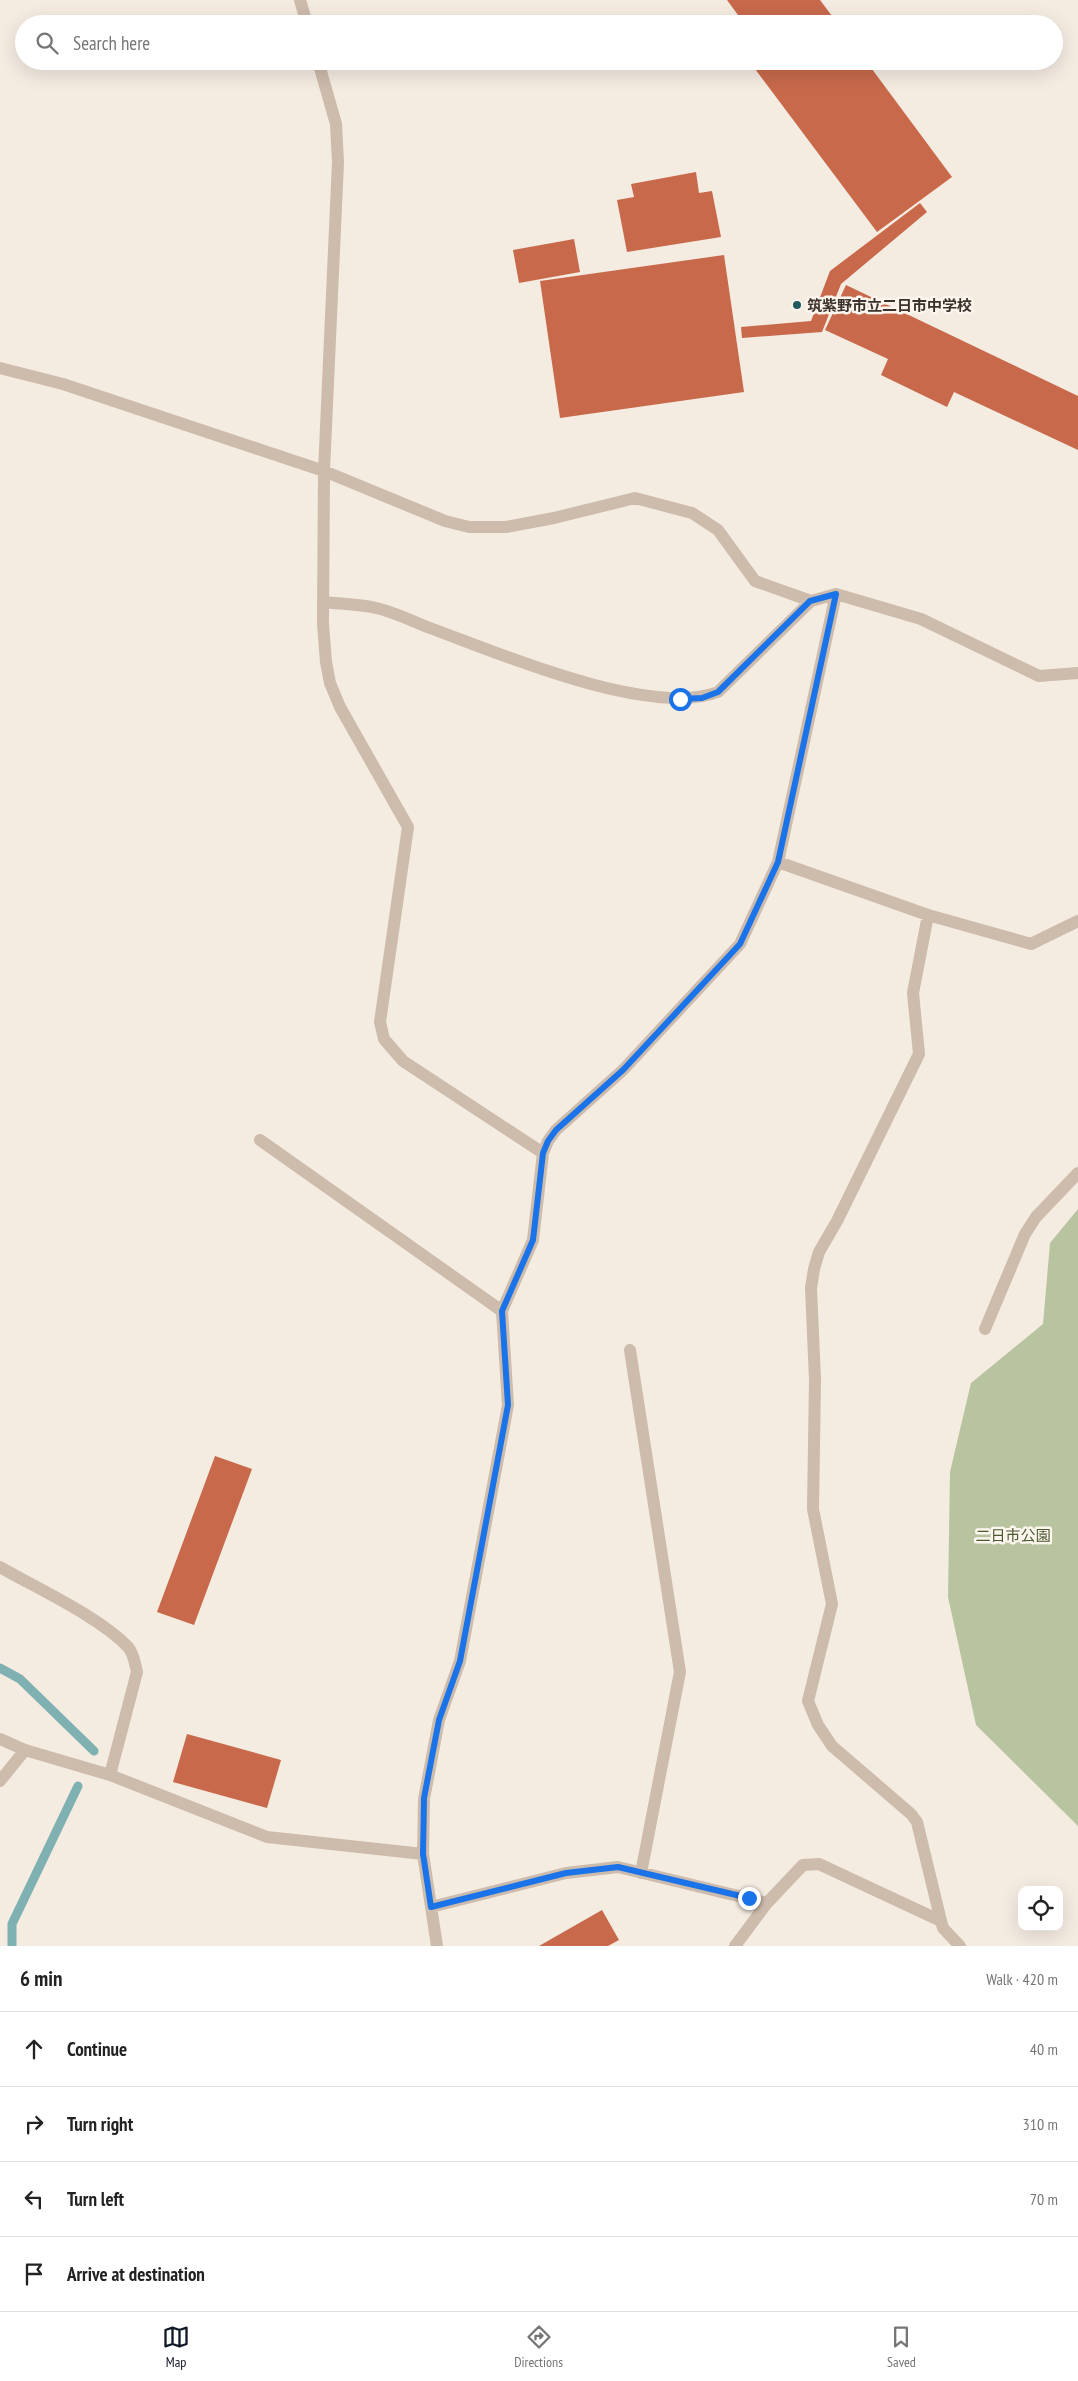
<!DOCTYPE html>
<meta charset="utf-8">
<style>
:root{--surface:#fff;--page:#f2f2f2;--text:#222;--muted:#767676;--line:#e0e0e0;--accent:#111827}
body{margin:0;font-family:"PT Sans Narrow","Noto Sans JP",sans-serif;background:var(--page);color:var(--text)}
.controls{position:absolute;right:15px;bottom:15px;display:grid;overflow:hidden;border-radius:10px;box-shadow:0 5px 20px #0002}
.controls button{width:45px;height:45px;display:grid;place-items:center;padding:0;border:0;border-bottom:1px solid var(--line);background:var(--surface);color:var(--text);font:25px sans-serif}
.stop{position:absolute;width:15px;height:15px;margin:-11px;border:4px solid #1a73e8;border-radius:50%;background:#fff}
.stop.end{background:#1a73e8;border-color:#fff;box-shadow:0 1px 5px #0008}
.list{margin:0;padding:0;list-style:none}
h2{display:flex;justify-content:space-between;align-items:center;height:65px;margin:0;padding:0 20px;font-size:21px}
h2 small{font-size:16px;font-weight:400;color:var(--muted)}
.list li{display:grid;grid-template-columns:32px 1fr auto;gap:15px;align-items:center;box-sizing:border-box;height:75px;padding:0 20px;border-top:1px solid var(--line)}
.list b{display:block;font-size:19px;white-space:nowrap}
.list em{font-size:16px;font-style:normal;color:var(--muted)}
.icon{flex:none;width:28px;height:28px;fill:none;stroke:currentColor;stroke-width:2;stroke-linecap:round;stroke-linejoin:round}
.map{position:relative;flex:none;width:1078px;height:1946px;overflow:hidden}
.search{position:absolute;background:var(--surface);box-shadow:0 5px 20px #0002;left:15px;right:15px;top:15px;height:55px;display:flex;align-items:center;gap:12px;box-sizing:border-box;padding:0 18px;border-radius:28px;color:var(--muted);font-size:19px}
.sheet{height:365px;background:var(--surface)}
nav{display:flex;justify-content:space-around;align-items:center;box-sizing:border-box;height:70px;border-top:1px solid var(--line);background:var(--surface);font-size:14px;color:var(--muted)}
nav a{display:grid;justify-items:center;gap:2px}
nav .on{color:var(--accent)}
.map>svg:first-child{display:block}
.green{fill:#b8c4a0}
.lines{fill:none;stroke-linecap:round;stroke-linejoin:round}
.stream{stroke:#7fb0b2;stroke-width:9}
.building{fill:#c8694b}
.minor{stroke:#cdbbac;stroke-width:12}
.route{stroke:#1a73e8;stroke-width:6}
.poi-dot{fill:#1f5a5e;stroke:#fbf5ee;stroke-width:2}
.labels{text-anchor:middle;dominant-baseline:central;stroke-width:5;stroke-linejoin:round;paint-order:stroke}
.poi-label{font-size:15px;font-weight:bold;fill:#3b302b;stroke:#fbf5ee;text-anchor:start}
.park-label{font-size:15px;fill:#4a5a2e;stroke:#fbf5ee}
</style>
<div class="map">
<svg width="1078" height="1946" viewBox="0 0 1078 1946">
<rect width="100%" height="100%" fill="#f4ebe1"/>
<!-- green -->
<path class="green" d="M1078 1209V1826L976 1725 948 1597 950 1472 971 1383 1043 1324 1050 1243Z"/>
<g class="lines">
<!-- stream -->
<path class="stream" d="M0 1668 20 1679 94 1751
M12 1946V1924L78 1786"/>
</g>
<!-- building -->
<path class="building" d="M727 0H820L838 24H735L732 20 738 15Z
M749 61H866L952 177 877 232Z
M696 172 699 193 712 191 721 237 627 252 617 200 634 197 631 184Z
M920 203 927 212 841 284 822 332 742 338 741 327 811 321 830 271Z
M574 239 580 272 519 283 513 250Z
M724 255 744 392 560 418 540 281Z
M846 285 1078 396V450L954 392 947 407 881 375 888 359 825 330Z
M215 1456 252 1469 194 1625 157 1612Z
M187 1734 281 1760 267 1808 173 1782Z
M602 1910 619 1940 608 1946H539Z"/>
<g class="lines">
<!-- minor -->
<path class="minor" d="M300 0 307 24
M318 61 336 124 338 162 324 471 323 624 326 662 330 683 340 707 408 827 380 1022 384 1039 403 1061 543 1153
M0 368 63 384 324 471 445 521 469 527H506L554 518 635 498 692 513 718 530 755 581 811 601
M323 602C341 604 359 604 376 608 394 612 412 621 430 628 498 653 649 718 718 692L811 601 836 594 921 619 1039 676 1078 673
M778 862 928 915 1031 944 1078 921
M928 915 913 993 919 1054 837 1221 819 1252 814 1269 811 1288 815 1380 813 1509 832 1604 808 1701 818 1725 832 1746 911 1814 917 1822 941 1921
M260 1140 502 1311
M985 1329 1025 1234 1036 1217 1078 1173
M630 1350 680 1672 641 1873
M0 1567C38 1589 98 1616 128 1647 134 1654 135 1664 137 1672L110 1775
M0 1739 25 1750 110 1775 267 1837 423 1854
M0 1781 25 1750
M431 1907 566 1873 618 1867 767 1903 803 1865 819 1864 941 1921 943 1928 960 1946
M437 1946 423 1854 424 1799 439 1720 460 1661 508 1405 502 1311 533 1240 543 1153 548 1141 556 1130 623 1070 740 944 778 862 836 594
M735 1946 767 1903"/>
</g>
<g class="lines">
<!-- route -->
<path class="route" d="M680 699 702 698 718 692 810 601 836 594 778 862 740 944 623 1070 556 1130 548 1141 543 1153 533 1240 502 1311 508 1405 460 1661 439 1720 424 1798 423 1854 431 1907 566 1873 618 1867 749 1898"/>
</g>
<!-- markers -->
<circle class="poi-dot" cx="797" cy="305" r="5"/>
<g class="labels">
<!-- poi labels -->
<g class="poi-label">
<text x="807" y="305">筑紫野市立二日市中学校</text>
</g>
<!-- park labels -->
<g class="park-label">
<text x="1013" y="1535">二日市公園</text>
</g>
</g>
</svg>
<div class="controls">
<button><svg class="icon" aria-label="locate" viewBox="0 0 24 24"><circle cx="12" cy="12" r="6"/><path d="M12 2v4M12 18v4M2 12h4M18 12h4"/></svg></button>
</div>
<div class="stop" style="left:680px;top:699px"></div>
<div class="stop end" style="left:749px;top:1898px"></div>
<div class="search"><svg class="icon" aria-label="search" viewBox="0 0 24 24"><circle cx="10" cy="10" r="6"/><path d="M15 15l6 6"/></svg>Search here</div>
</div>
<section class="sheet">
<h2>6 min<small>Walk · 420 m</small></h2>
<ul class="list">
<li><svg class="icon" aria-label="ahead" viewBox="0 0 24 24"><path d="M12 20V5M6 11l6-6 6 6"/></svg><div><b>Continue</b></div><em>40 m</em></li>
<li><svg class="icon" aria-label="right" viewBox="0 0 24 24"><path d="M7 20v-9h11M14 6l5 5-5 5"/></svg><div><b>Turn right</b></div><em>310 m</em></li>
<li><svg class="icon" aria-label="left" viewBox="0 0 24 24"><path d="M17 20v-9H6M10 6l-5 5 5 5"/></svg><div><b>Turn left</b></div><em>70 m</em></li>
<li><svg class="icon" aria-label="arrive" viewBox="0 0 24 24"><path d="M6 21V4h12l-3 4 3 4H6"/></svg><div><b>Arrive at destination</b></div></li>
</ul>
</section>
<nav>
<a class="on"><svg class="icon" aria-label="map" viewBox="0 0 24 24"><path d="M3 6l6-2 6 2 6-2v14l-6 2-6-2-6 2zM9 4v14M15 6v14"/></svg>Map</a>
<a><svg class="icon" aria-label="directions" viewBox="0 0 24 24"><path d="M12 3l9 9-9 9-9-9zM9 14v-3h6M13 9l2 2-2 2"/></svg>Directions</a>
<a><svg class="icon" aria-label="saved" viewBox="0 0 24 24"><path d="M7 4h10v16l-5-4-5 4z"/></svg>Saved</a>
</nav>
